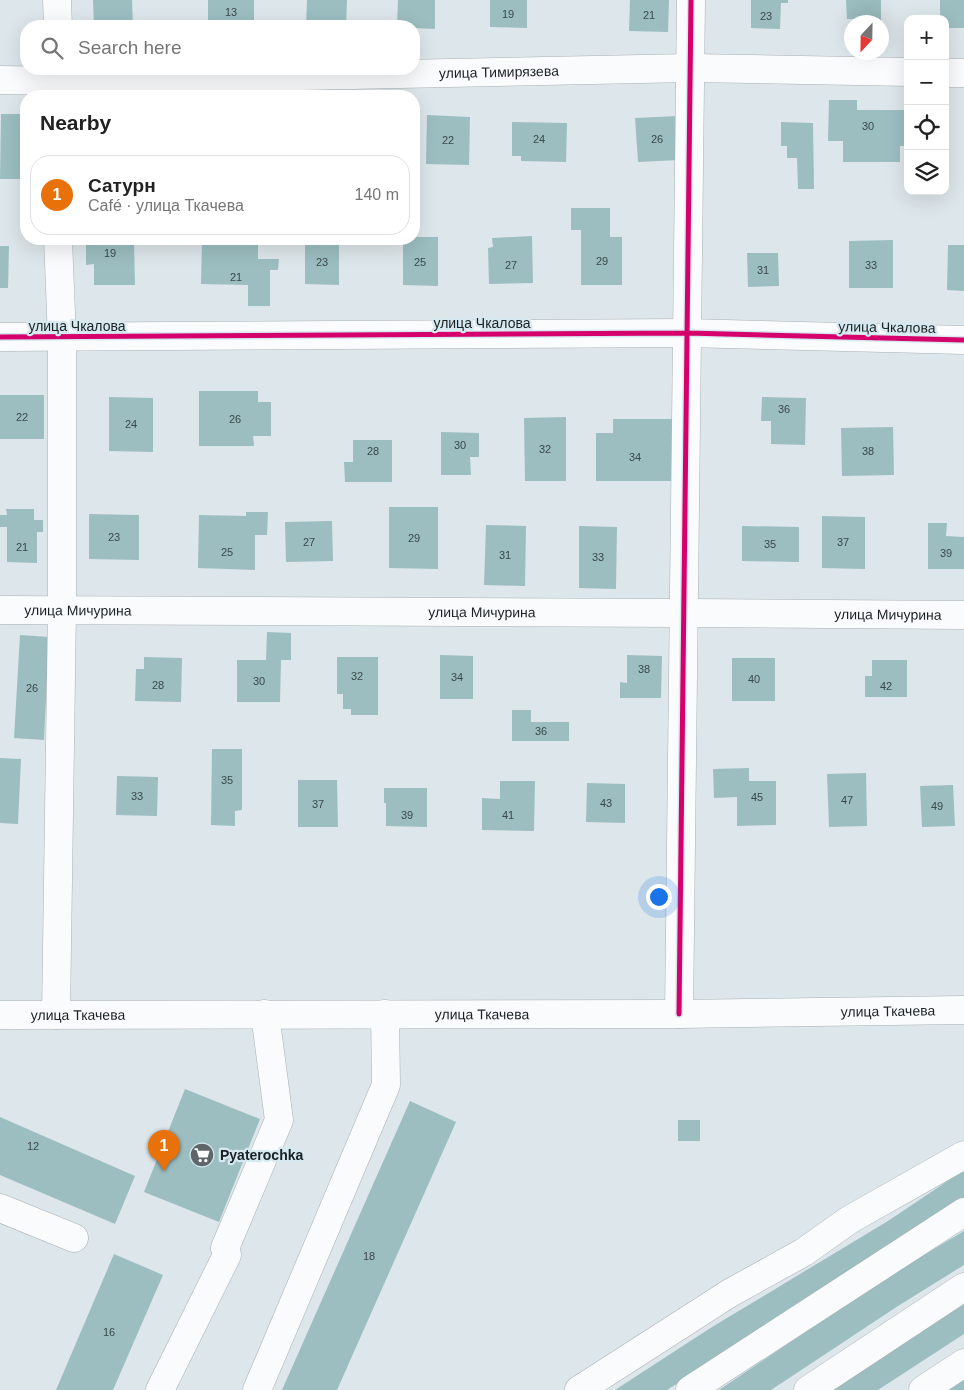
<!DOCTYPE html>
<meta charset="utf-8">
<style>
:root{--surface:#fff;--page:#f2f2f2;--text:#222;--muted:#767676;--line:#e0e0e0;--accent:#0f766e}
body{margin:0;font-family:Helvetica,sans-serif;background:var(--page);color:var(--text)}
.controls{position:absolute;right:15px;top:15px;display:grid;overflow:hidden;border-radius:10px;box-shadow:0 5px 20px #0002}
.controls button{width:45px;height:45px;display:grid;place-items:center;padding:0;border:0;border-bottom:1px solid var(--line);background:var(--surface);color:var(--text);font:25px sans-serif}
.compass{position:absolute;left:844px;top:15px;width:45px;height:45px;border-radius:50%;background:var(--surface);box-shadow:0 5px 20px #0002;rotate:202deg}
.you{position:absolute;left:658px;top:896px;width:18px;height:18px;margin:-12px;border:4px solid #fff;border-radius:50%;background:#1a73e8;box-shadow:0 0 0 8px #1a73e833}
.badge{display:grid;place-items:center;width:32px;height:32px;border-radius:50%;background:var(--accent);color:#fff;font-size:16px;font-weight:700}
.pin{position:absolute;translate:-50% -41px;filter:drop-shadow(0 1px 2px #0008)}
.pin::after{content:'';position:absolute;top:26px;width:18px;height:15px;background:inherit;clip-path:polygon(0 0,100% 0,50% 100%)}
.list{margin:0;padding:0;list-style:none}
h2{display:flex;justify-content:space-between;align-items:center;height:65px;margin:0;padding:0 20px;font-size:21px}
h2 small{font-size:16px;font-weight:400;color:var(--muted)}
.list li{display:grid;grid-template-columns:32px 1fr auto;gap:15px;align-items:center;box-sizing:border-box;height:80px;margin:0 10px 10px;padding:0 10px;border:1px solid var(--line);border-radius:20px}
.list b{display:block;font-size:19px;white-space:nowrap}
.list p{margin:0;font-size:16px;white-space:nowrap;color:var(--muted)}
.list em{font-size:16px;font-style:normal;color:var(--muted)}
.icon{flex:none;width:28px;height:28px;fill:none;stroke:currentColor;stroke-width:2;stroke-linecap:round;stroke-linejoin:round}
.map{position:relative;flex:none;width:964px;height:1390px;overflow:hidden}
.search{position:absolute;background:var(--surface);box-shadow:0 5px 20px #0002;left:20px;top:20px;width:400px;height:55px;display:flex;align-items:center;gap:12px;box-sizing:border-box;padding:0 18px;border-radius:20px;color:var(--muted);font-size:19px}
.panel{position:absolute;background:var(--surface);box-shadow:0 5px 20px #0002;left:20px;top:90px;width:400px;height:155px;border-radius:20px}
.map>svg:first-child{display:block}
.building{fill:#9cbec0}
.lines{fill:none;stroke-linecap:round;stroke-linejoin:round}
.minor-casing{stroke:#a9b1b4;stroke-width:29}
.minor{stroke:#fafbfc;stroke-width:28}
.cycleway-casing{stroke:#d7e9f0;stroke-width:8}
.cycleway{stroke:#d6006c;stroke-width:5}
.labels{text-anchor:middle;dominant-baseline:central;stroke-width:4.5;stroke-linejoin:round;paint-order:stroke}
.number-label{font-size:11px;fill:#3a484a}
.street-label{font-size:14px;fill:#1a2123;stroke:#d7e9f0}
.poi-label{font-size:14px;font-weight:bold;fill:#1a2123;stroke:#d7e9f0;text-anchor:start}
</style>
<div class="map">
<svg width="964" height="1390" viewBox="0 0 964 1390">
<rect width="100%" height="100%" fill="#dde6ea"/>
<!-- building -->
<path class="building" d="M93 0H132L133 26H94Z
M208 0H254V25H208Z
M307 0H347L346 26H306Z
M398 0H435V29L414 28V26H397Z
M490 0H527V28L490 27Z
M630 0H669L668 32 629 31Z
M751 0H788V3H781L780 29 751 28Z
M846 0H881V22H861V19H847Z
M940 0H964V28H945V19H940Z
M829 100H857V110H908V146H900V162H843V141H828Z
M1 114H26V179H0Z
M427 115 470 117 469 165 426 164Z
M677 116 679 160 638 162 635 118Z
M512 122 567 123 566 162 521 161V156H512Z
M781 122 813 123 814 189H798L797 158H787V146H781Z
M571 208H610V237H622V285H581V230H571Z
M532 236 533 283 489 284 488 248 493 247 492 238Z
M414 237H438V286L403 285V239H414Z
M202 239H258V259H279L278 270H270V306H248V285L201 284Z
M305 239H339V285L305 284Z
M893 240V288H849V241Z
M86 241H134L135 285H94V264L86 265Z
M948 245H964V291L947 290Z
M0 246H9L8 288H0Z
M747 253H778L779 286 748 287Z
M199 391H258V402H271V436H253L254 446H199Z
M0 395H44V439H0Z
M109 397 153 398V452L109 451Z
M762 397 806 398 805 445 771 444V421H761Z
M566 417V481H525L524 418Z
M613 419H674V481H596V433H613Z
M893 427 894 475 842 476 841 428Z
M441 432 479 433V457H470L471 475H441Z
M353 440H392V482H345L344 462H353Z
M389 507H438V569L389 568Z
M6 509H34V520H43V532H37V563L7 562V527H0V515H7Z
M246 512H268L267 535H255V570L198 568 199 515 246 516Z
M89 514 139 515V560L89 559Z
M822 516 865 517V569L822 568Z
M332 521 333 561 286 562 285 522Z
M928 523H947L946 536 964 537V569H928Z
M486 525 526 526 525 586 484 585Z
M579 526 617 527 616 589 579 588Z
M742 526 799 527V562L742 561Z
M267 632 291 633V660H281L280 702H237V660H266Z
M20 635 49 637 44 740 14 738Z
M440 655 473 656V699H440Z
M627 655 662 656 661 698H620V682L627 683Z
M144 657 182 658 181 702 135 701 136 669H144Z
M337 657H378V715H351V709H343V694H337Z
M732 658H775V701H732Z
M872 660H907V697H865V676H872Z
M512 710H531V722H569V741H512Z
M212 749H242V810L235 811V826L211 825Z
M0 758 21 759 18 824 0 823Z
M749 768V781H776V825L737 826V797L714 798 713 769Z
M866 773 867 826 829 827 827 774Z
M117 776 158 777 157 816 116 815Z
M298 780H337L338 827H298Z
M500 781H535L534 831 482 830V798L500 799Z
M587 783 625 784V823L586 822Z
M953 785 955 826 922 827 920 786Z
M384 788H427V827L386 826V803H384Z
M185 1089 260 1119 219 1222 144 1192Z
M410 1101 456 1122 337 1390H282Z
M0 1117 135 1176 115 1224 0 1175Z
M678 1120H700V1141H678Z
M964 1170V1198L903 1240 667 1390H615L712 1327 888 1221Z
M964 1231V1265L898 1306 771 1390H719L887 1277Z
M114 1254 163 1275 113 1390H56Z
M964 1302V1334L878 1390H831Z
M964 1378V1390H946Z"/>
<g class="lines">
<!-- minor casing -->
<g class="minor-casing">
<g id="minor">
<path d="M57 0 58 26"/>
<path d="M945 73H964"/>
<path id="s1" d="M0 80 59 81 690 68 908 72"/>
<path d="M0 337 687 333 964 340"/>
<path id="s2" d="M0 610 684 613 964 615"/>
<path d="M679 1014 691 0"/>
<path id="s3" d="M0 1015 679 1014 964 1010"/>
<path d="M56 1015 62 610V338L58 239"/>
<path d="M0 1208 74 1238"/>
<path d="M225 1248 279 1120 265 1014"/>
<path d="M160 1390 227 1255"/>
<path d="M257 1390 386 1085 385 1014"/>
<path d="M579 1390 730 1293 804 1252 849 1220 964 1155"/>
<path d="M690 1390 964 1212"/>
<path d="M808 1390 964 1287"/>
<path d="M923 1390 964 1363"/>
</g>
</g>
<!-- minor -->
<use href="#minor" class="minor"/>
<!-- cycleway casing -->
<g class="cycleway-casing">
<path id="cycleway" d="M0 337 687 333 964 340
M679 1014 691 0"/>
</g>
<!-- cycleway -->
<use href="#cycleway" class="cycleway"/>
</g>
<!-- icons -->
<defs>
<g id="supermarket-disc" transform="scale(1.25)"><circle r="9.5" fill="#5e6669" stroke="#d7e9f0"/><path d="M-6-5.5h2.5l.6 2H6L4.5 2H-2.5L-4.4-4H-6ZM-1.5 3.2a1.3 1.3 0 1 0 .1 0ZM3 3.2a1.3 1.3 0 1 0 .1 0Z" fill="#fff"/></g>
</defs>
<g fill-rule="evenodd">
<use href="#supermarket-disc" x="202" y="1155"/>
</g>
<g class="labels">
<!-- number labels -->
<g class="number-label">
<text x="231" y="12">13</text>
<text x="508" y="14">19</text>
<text x="649" y="15">21</text>
<text x="766" y="16">23</text>
<text x="868" y="126">30</text>
<text x="539" y="139">24</text>
<text x="657" y="139">26</text>
<text x="448" y="140">22</text>
<text x="110" y="253">19</text>
<text x="602" y="261">29</text>
<text x="322" y="262">23</text>
<text x="420" y="262">25</text>
<text x="511" y="265">27</text>
<text x="871" y="265">33</text>
<text x="763" y="270">31</text>
<text x="236" y="277">21</text>
<text x="784" y="409">36</text>
<text x="22" y="417">22</text>
<text x="235" y="419">26</text>
<text x="131" y="424">24</text>
<text x="460" y="445">30</text>
<text x="545" y="449">32</text>
<text x="373" y="451">28</text>
<text x="868" y="451">38</text>
<text x="635" y="457">34</text>
<text x="114" y="537">23</text>
<text x="414" y="538">29</text>
<text x="309" y="542">27</text>
<text x="843" y="542">37</text>
<text x="770" y="544">35</text>
<text x="22" y="547">21</text>
<text x="227" y="552">25</text>
<text x="946" y="553">39</text>
<text x="505" y="555">31</text>
<text x="598" y="557">33</text>
<text x="644" y="669">38</text>
<text x="357" y="676">32</text>
<text x="457" y="677">34</text>
<text x="754" y="679">40</text>
<text x="259" y="681">30</text>
<text x="158" y="685">28</text>
<text x="886" y="686">42</text>
<text x="32" y="688">26</text>
<text x="541" y="731">36</text>
<text x="227" y="780">35</text>
<text x="137" y="796">33</text>
<text x="757" y="797">45</text>
<text x="847" y="800">47</text>
<text x="606" y="803">43</text>
<text x="318" y="804">37</text>
<text x="937" y="806">49</text>
<text x="407" y="815">39</text>
<text x="508" y="815">41</text>
<text x="33" y="1146">12</text>
<text x="369" y="1256">18</text>
<text x="109" y="1332">16</text>
</g>
<!-- street labels -->
<g class="street-label">
<text stroke="none"><textPath href="#s1" startOffset="499">улица Тимирязева</textPath></text>
<text x="482" y="323">улица Чкалова</text>
<text x="77" y="326">улица Чкалова</text>
<text transform="translate(887 327) rotate(1)">улица Чкалова</text>
<text stroke="none"><textPath href="#s2" startOffset="78">улица Мичурина</textPath></text>
<text stroke="none"><textPath href="#s2" startOffset="482">улица Мичурина</textPath></text>
<text stroke="none"><textPath href="#s2" startOffset="888">улица Мичурина</textPath></text>
<text stroke="none"><textPath href="#s3" startOffset="888">улица Ткачева</textPath></text>
<text stroke="none"><textPath href="#s3" startOffset="482">улица Ткачева</textPath></text>
<text stroke="none"><textPath href="#s3" startOffset="78">улица Ткачева</textPath></text>
</g>
<!-- poi labels -->
<g class="poi-label">
<text x="220" y="1155">Pyaterochka</text>
</g>
</g>
</svg>
<div class="controls">
<button>+</button>
<button>−</button>
<button><svg class="icon" aria-label="locate" viewBox="0 0 24 24"><circle cx="12" cy="12" r="6"/><path d="M12 2v4M12 18v4M2 12h4M18 12h4"/></svg></button>
<button><svg class="icon" aria-label="layers" viewBox="0 0 24 24"><path d="M12 4l9 5-9 5-9-5zM3 14l9 5 9-5"/></svg></button>
</div>
<svg class="compass" viewBox="-18 -18 36 36"><path d="M0-13l5 13h-10z" fill="#e53935"/><path d="M0 13l5-13h-10z" fill="#767676"/></svg>
<div class="you"></div>
<div class="pin badge" style="left:164px;top:1171px;background:#e8710a">1</div>
<div class="search"><svg class="icon" aria-label="search" viewBox="0 0 24 24"><circle cx="10" cy="10" r="6"/><path d="M15 15l6 6"/></svg>Search here</div>
<section class="panel">
<h2>Nearby<small></small></h2>
<ul class="list">
<li><span class="badge" style="background:#e8710a">1</span><div><b>Сатурн</b><p>Café · улица Ткачева</p></div><em>140 m</em></li>
</ul>
</section>
</div>
